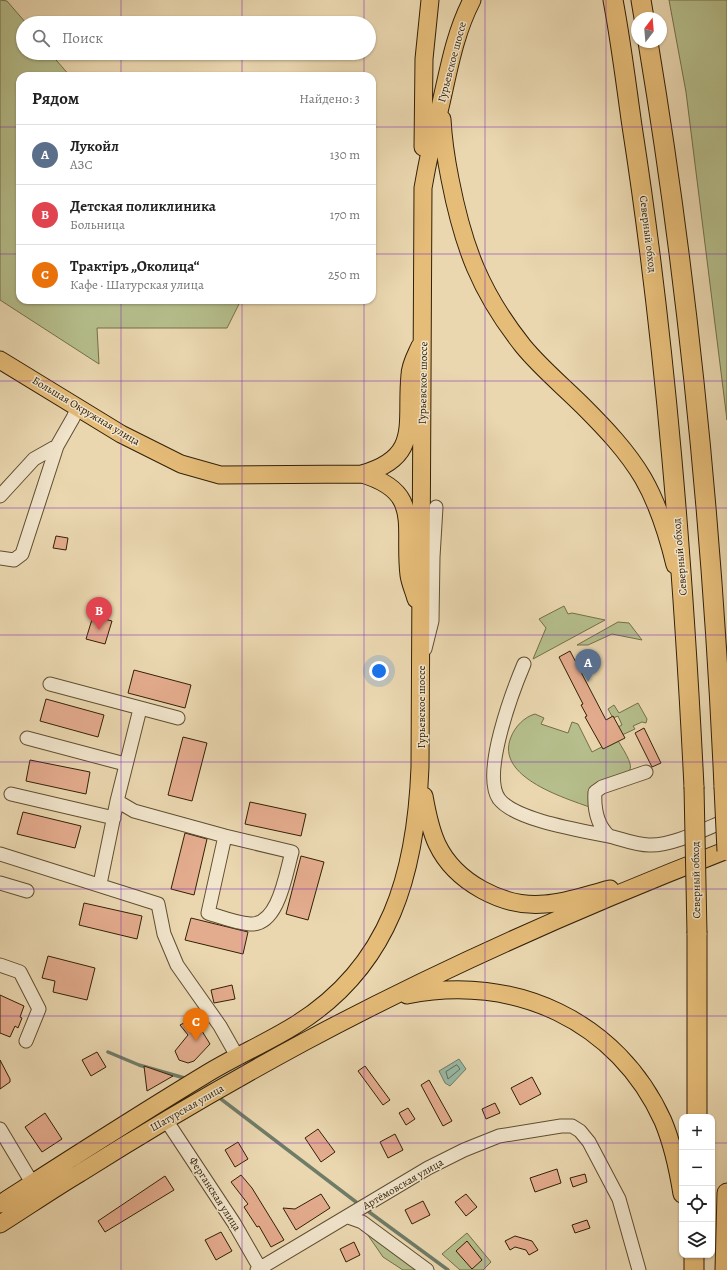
<!DOCTYPE html>
<html lang="ru">
<meta charset="utf-8">
<style>
:root{--surface:#fff;--page:#f2f2f2;--text:#222;--muted:#767676;--line:#e0e0e0;--accent:#1a73e8}
body{margin:0;font-family:Alegreya,serif;background:var(--page);color:var(--text)}
.controls{position:absolute;right:12px;bottom:12px;display:grid;overflow:hidden;border-radius:8px;box-shadow:0 1px 3px #0004}
.controls button{width:36px;height:36px;display:grid;place-items:center;padding:0;border:0;border-bottom:1px solid var(--line);background:var(--surface);color:var(--text);font:20px sans-serif}
.compass{position:absolute;left:631px;top:12px;width:36px;height:36px;border-radius:50%;background:var(--surface);box-shadow:0 1px 3px #0004;rotate:16deg}
.you{position:absolute;left:379px;top:671px;width:14px;height:14px;margin:-10px;border:3px solid #fff;border-radius:50%;background:#1a73e8;box-shadow:0 0 0 6px #1a73e833}
.badge{display:grid;place-items:center;width:26px;height:26px;border-radius:50%;background:var(--accent);color:#fff;font-size:13px;font-weight:700}
.pin{position:absolute;translate:-50% -33px;filter:drop-shadow(0 1px 2px #0008)}
.pin::after{content:'';position:absolute;top:21px;width:14px;height:12px;background:inherit;clip-path:polygon(0 0,100% 0,50% 100%)}
.list{margin:0;padding:0;list-style:none}
h2{display:flex;justify-content:space-between;align-items:center;height:52px;margin:0;padding:0 16px;font-size:17px}
h2 small{font-size:13px;font-weight:400;color:var(--muted)}
.list li{display:grid;grid-template-columns:26px 1fr auto;gap:12px;align-items:center;box-sizing:border-box;height:60px;padding:0 16px;border-top:1px solid var(--line)}
.list b{display:block;font-size:15px;white-space:nowrap}
.list p{margin:0;font-size:13px;white-space:nowrap;color:var(--muted)}
.list em{font-size:13px;font-style:normal;color:var(--muted)}
.icon{flex:none;width:22px;height:22px;fill:none;stroke:currentColor;stroke-width:2;stroke-linecap:round;stroke-linejoin:round}
.map{position:relative;flex:none;width:727px;height:1270px;overflow:hidden}
.search{position:absolute;background:var(--surface);box-shadow:0 1px 3px #0004;left:16px;top:16px;width:360px;height:44px;display:flex;align-items:center;gap:10px;box-sizing:border-box;padding:0 14px;border-radius:22px;color:var(--muted);font-size:15px}
.panel{position:absolute;background:var(--surface);box-shadow:0 1px 3px #0004;left:16px;top:72px;width:360px;height:232px;border-radius:12px}
.map>svg:first-child{display:block}
.green{fill:#b5be8c;stroke:#746f49}
.water{fill:#98baa7;stroke:#6f7c67}
.lines{fill:none;stroke-linecap:round;stroke-linejoin:round}
.shore{stroke:#656d56;stroke-width:1}
.stream{stroke:#6f7c67;stroke-width:3.5}
.building{fill:#e4ac8e;stroke:#322006}
.minor-casing{stroke:#604e30;stroke-width:15}
.major-casing{stroke:#322006;stroke-width:19}
.highway-casing{stroke:#322006;stroke-width:21}
.minor{stroke:#f1e5cc;stroke-width:13}
.major{stroke:#e5bc78;stroke-width:17}
.highway{stroke:#e5bc78;stroke-width:19}
.highway-bridge-casing{stroke:#322006;stroke-width:21;stroke-linecap:butt}
.highway-bridge{stroke:#e5bc78;stroke-width:19}
.grid{fill:none;stroke:#7b2cbf;stroke-width:1;stroke-opacity:0.55}
.labels{text-anchor:middle;dominant-baseline:central;stroke-width:3;stroke-linejoin:round;paint-order:stroke}
.street-label{font-size:11px;fill:#322006;stroke:#f1e5cc}
</style>
<div class="map">
<svg width="727" height="1270" viewBox="0 0 727 1270">
<rect width="100%" height="100%" fill="#ead7b0"/>
<filter id="stains"><feTurbulence type="fractalNoise" baseFrequency=".005" numOctaves="4"/><feColorMatrix values="0 0 0 0 .2 0 0 0 0 .09 0 0 0 0 .02 0 0 0 .5 -.17"/></filter>
<radialGradient id="worn" r=".72"><stop offset=".6" stop-color="#630" stop-opacity="0"/><stop offset="1" stop-color="#630" stop-opacity=".3"/></radialGradient>
<!-- green -->
<path class="green" d="M0 0 7 1 26 23H23V53H50L70 76H20V300H241L227 328H97L99 364 0 300Z
M669 0H727V420L686 92Z
M564 606 568 614 572 613 605 620 533 659 546 628 539 619Z
M618 622 629 623 642 640 612 634 588 645H577Z
M638 703 647 719 646 723 642 722 633 726 635 729 622 735 618 727 622 725 618 716 613 718 608 709 614 705 619 713Z
M535 714 544 718 541 724 568 733 572 722 578 724 592 752 617 739C639 775 635 771 598 785L595 809C568 799 494 778 511 737 515 727 524 717 535 714Z
M363 1228 427 1270H403L383 1257Z
M467 1233 491 1262 483 1270H460L442 1254Z"/>
<!-- water -->
<path class="water" d="M459 1059 466 1069 450 1086 445 1083 439 1071Z"/>
<g class="lines">
<!-- shore -->
<path class="shore" d="M457 1065 460 1069 448 1079 446 1072Z"/>
<!-- stream -->
<path class="stream" d="M108 1052 139 1065 188 1079
M217 1096 360 1205
M365 1209 448 1270"/>
</g>
<!-- building -->
<path class="building" d="M56 536 68 538 66 550 53 548Z
M93 616 112 621 105 644 86 639Z
M570 651 606 720 613 716 625 738 603 749 585 717 587 716 581 705 583 704 559 657Z
M134 670 191 685 185 708 128 693Z
M46 699 104 715 98 737 40 721Z
M644 728 661 763 652 767 635 733Z
M183 737 207 743 192 801 168 795Z
M30 760 90 772 86 794 26 781Z
M250 802 306 814 301 836 245 824Z
M23 812 81 826 75 848 17 834Z
M185 833 207 839 194 895 171 889Z
M301 856 324 862 308 920 286 914Z
M84 903 142 916 137 939 79 925Z
M191 918 248 932 243 954 185 940Z
M48 956 95 968 87 1000 53 992 55 981 42 978Z
M232 985 235 999 214 1003 211 990Z
M0 995 24 1006 20 1017 22 1018 18 1028 15 1026 10 1037 0 1033Z
M190 1020 193 1025 197 1023 210 1044 194 1061 188 1063 179 1060 175 1051 188 1035 180 1025Z
M97 1052 106 1067 91 1076 82 1060Z
M0 1060 10 1079V1082L0 1089Z
M144 1066 173 1076 147 1091Z
M365 1066 390 1100 383 1105 358 1071Z
M532 1077 541 1094 520 1105 511 1088Z
M429 1080 452 1121 443 1126 421 1085Z
M495 1103 500 1113 486 1119 482 1109Z
M408 1108 415 1119 406 1125 399 1113Z
M45 1113 62 1139 42 1152 25 1127Z
M318 1129 335 1152 321 1162 305 1138Z
M395 1134 403 1150 388 1158 380 1142Z
M238 1142 248 1159 235 1167 225 1150Z
M557 1169 561 1183 535 1192 530 1178Z
M585 1174 587 1182 573 1187 570 1178Z
M241 1175 252 1188 284 1240 271 1247 259 1226 257 1227 244 1207 248 1204 231 1182Z
M165 1176 174 1190 105 1232 98 1221Z
M321 1194 330 1208 296 1230 283 1208 295 1209Z
M466 1194 477 1207 466 1216 455 1202Z
M423 1201 430 1215 412 1224 405 1210Z
M587 1220 590 1228 575 1233 572 1225Z
M221 1232 232 1251 216 1260 205 1240Z
M515 1236 532 1241 538 1250 529 1255 526 1250 515 1247 510 1250 505 1241Z
M467 1241 482 1260 472 1269 456 1251Z
M354 1242 360 1255 346 1262 340 1249Z"/>
<g class="lines">
<!-- minor casing -->
<g class="minor-casing">
<path id="minor" d="M0 496 34 459 57 446
M0 558 14 560 22 554 57 446 73 418 78 407
M425 649 432 621 433 557 436 507
M524 664C513 690 481 774 499 799 516 821 585 831 613 837 624 840 637 845 649 845 672 846 705 829 727 820
M50 684 178 718
M27 738 125 764
M11 794 114 818
M117 801 134 811 225 836 292 852C286 872 279 926 250 924 236 923 221 917 208 913L225 836
M609 836C597 825 594 808 595 792L602 787 646 772
M0 854 158 904 164 934 177 965 220 1026 237 1056
M0 883 27 891
M100 884 117 801 140 709
M0 965 20 972 39 1009 26 1041
M166 1120 234 1223 261 1270
M0 1129 37 1191
M348 1217 362 1222 427 1270
M257 1270 428 1168 464 1150 499 1136 561 1126H572L580 1131 589 1142 619 1199 639 1270"/>
</g>
<!-- major casing -->
<g class="major-casing">
<path id="major" d="M442 119C443 139 446 159 450 179 463 246 480 292 523 346 541 368 563 386 583 406 605 428 627 451 643 478 658 504 668 536 675 565
M423 147 424 59 430 0
M0 360 121 434 181 464 220 475 362 474C422 457 405 423 410 375 410 365 416 355 420 346
M362 474C423 492 403 526 409 575 410 583 414 591 416 599
M424 796C427 813 430 829 437 844 455 882 503 908 545 904 566 903 590 894 610 889
M407 995C514 973 618 1021 663 1121 673 1145 678 1169 682 1194
M0 1204C67 1161 135 1117 203 1076 233 1057 267 1043 297 1024 391 965 416 872 420 767L423 188C428 159 434 132 441 103 449 68 455 33 472 0
M0 1224C27 1207 53 1189 80 1173 153 1127 228 1083 304 1042 440 969 583 906 727 850"/>
</g>
<!-- highway casing -->
<g class="highway-casing">
<path id="highway" d="M613 0C621 42 626 84 632 126 666 345 683 566 694 787
M641 0 644 18
M648 42C689 288 713 537 724 787
M697 1117V933
M694 1270V1255
M725 1270 727 1193"/>
</g>
<!-- minor -->
<use href="#minor" class="minor"/>
<!-- major -->
<use href="#major" class="major"/>
<!-- highway -->
<use href="#highway" class="highway"/>
<!-- highway-bridge casing -->
<g class="highway-bridge-casing">
<path id="highway-bridge" d="M694 787 697 933
M724 787 727 851"/>
</g>
<!-- highway-bridge -->
<use href="#highway-bridge" class="highway-bridge"/>
</g>
<!-- grid -->
<path class="grid" d="M121 0V23M242 0V23M364 0V23M485 0V1270M606 0V1270M121 53V76M242 53V76M364 53V76M0 127H20M372 127H727M0 254H20M372 254H727M121 300V1270M242 300V1270M364 300V1270M0 381H727M0 508H727M0 635H727M0 762H727M0 889H727M0 1016H727M0 1143H682M712 1143H727"/>
<g class="labels">
<!-- street labels -->
<g class="street-label">
<text transform="translate(452 62) rotate(-75)">Гурьевское шоссе</text>
<text transform="translate(648 234) rotate(83)">Северный обход</text>
<text transform="translate(423 383) rotate(-89)">Гурьевское шоссе</text>
<text transform="translate(86 411) rotate(31)">Большая Окружная улица</text>
<text transform="translate(680 557) rotate(-95)">Северный обход</text>
<text transform="translate(421 707) rotate(-90)">Гурьевское шоссе</text>
<text transform="translate(696 880) rotate(-91)">Северный обход</text>
<text transform="translate(187 1108) rotate(-30)">Шатурская улица</text>
<text transform="translate(403 1184) rotate(-30)">Артёмовская улица</text>
<text transform="translate(215 1194) rotate(57)">Ферганская улица</text>
</g>
</g>
<rect width="100%" height="100%" filter="url(#stains)"/>
<rect width="100%" height="100%" fill="url(#worn)"/>
</svg>
<div class="controls">
<button>+</button>
<button>−</button>
<button><svg class="icon" aria-label="locate" viewBox="0 0 24 24"><circle cx="12" cy="12" r="6"/><path d="M12 2v4M12 18v4M2 12h4M18 12h4"/></svg></button>
<button><svg class="icon" aria-label="layers" viewBox="0 0 24 24"><path d="M12 4l9 5-9 5-9-5zM3 14l9 5 9-5"/></svg></button>
</div>
<svg class="compass" viewBox="-18 -18 36 36"><path d="M0-13l5 13h-10z" fill="#e53935"/><path d="M0 13l5-13h-10z" fill="#767676"/></svg>
<div class="you"></div>
<div class="pin badge" style="left:588px;top:682px;background:#5c6f8a">A</div>
<div class="pin badge" style="left:99px;top:630px;background:#e0444e">B</div>
<div class="pin badge" style="left:196px;top:1041px;background:#e8710a">C</div>
<div class="search"><svg class="icon" aria-label="search" viewBox="0 0 24 24"><circle cx="10" cy="10" r="6"/><path d="M15 15l6 6"/></svg>Поиск</div>
<section class="panel">
<h2>Рядом<small>Найдено: 3</small></h2>
<ul class="list">
<li><span class="badge" style="background:#5c6f8a">A</span><div><b>Лукойл</b><p>АЗС</p></div><em>130 m</em></li>
<li><span class="badge" style="background:#e0444e">B</span><div><b>Детская поликлиника</b><p>Больница</p></div><em>170 m</em></li>
<li><span class="badge" style="background:#e8710a">C</span><div><b>Трактiръ „Околица“</b><p>Кафе · Шатурская улица</p></div><em>250 m</em></li>
</ul>
</section>
</div>
